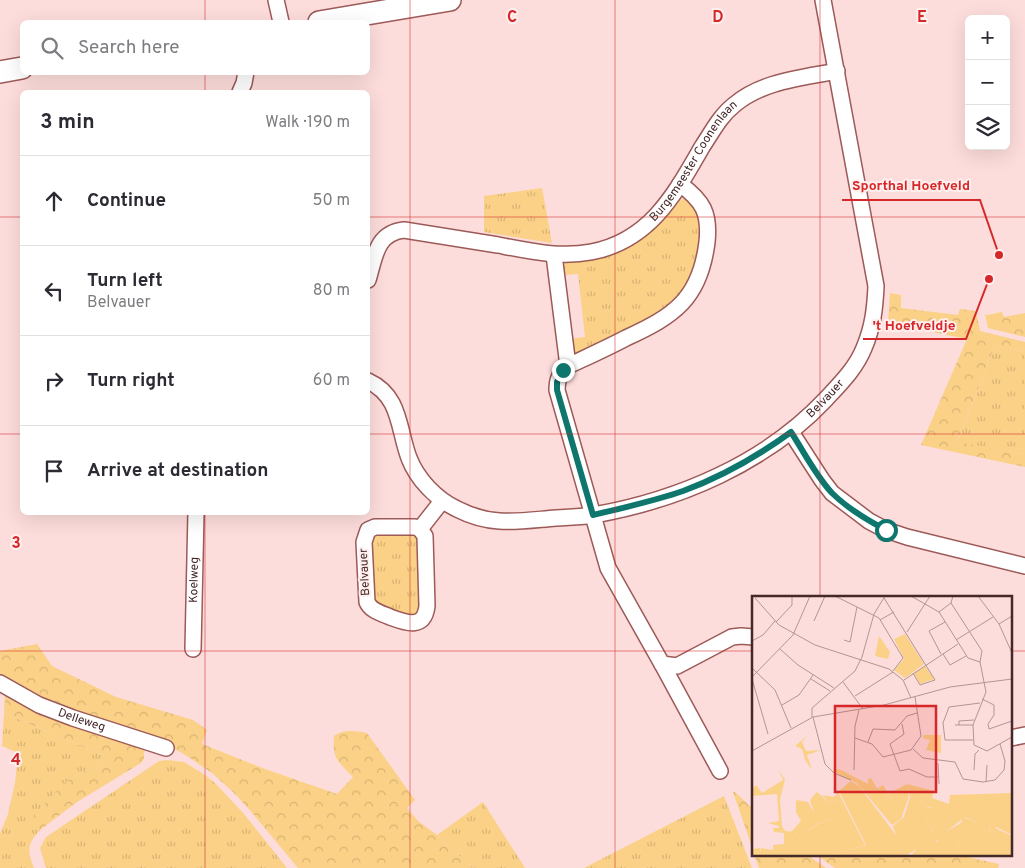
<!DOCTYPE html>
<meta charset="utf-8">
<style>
:root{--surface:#fff;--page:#f7f7f7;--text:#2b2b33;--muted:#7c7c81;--line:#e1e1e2}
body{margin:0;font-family:Overpass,sans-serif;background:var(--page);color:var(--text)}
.controls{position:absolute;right:15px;top:15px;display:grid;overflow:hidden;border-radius:8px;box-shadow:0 5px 20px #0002}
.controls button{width:45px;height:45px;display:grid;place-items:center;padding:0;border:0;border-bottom:1px solid var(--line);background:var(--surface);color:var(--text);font:25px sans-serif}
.stop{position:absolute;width:15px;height:15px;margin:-11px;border:4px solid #0f766e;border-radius:50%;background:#fff}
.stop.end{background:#0f766e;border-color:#fff;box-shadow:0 1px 5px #0008}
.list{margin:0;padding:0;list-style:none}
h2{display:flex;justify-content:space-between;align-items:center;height:65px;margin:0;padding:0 20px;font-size:21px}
h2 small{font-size:16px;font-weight:400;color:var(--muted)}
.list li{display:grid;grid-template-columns:32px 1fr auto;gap:15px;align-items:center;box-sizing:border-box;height:90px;padding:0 20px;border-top:1px solid var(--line)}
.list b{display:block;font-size:19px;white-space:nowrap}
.list p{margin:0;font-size:16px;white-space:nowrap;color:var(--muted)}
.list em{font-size:16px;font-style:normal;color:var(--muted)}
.icon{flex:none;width:28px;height:28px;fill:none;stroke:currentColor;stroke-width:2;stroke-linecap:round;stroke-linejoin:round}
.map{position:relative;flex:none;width:1025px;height:868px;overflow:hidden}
.search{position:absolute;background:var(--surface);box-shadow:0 5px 20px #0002;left:20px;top:20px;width:350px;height:55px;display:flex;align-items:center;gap:12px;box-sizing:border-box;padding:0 18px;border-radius:8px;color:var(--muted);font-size:19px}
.panel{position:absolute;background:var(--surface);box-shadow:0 5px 20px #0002;left:20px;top:90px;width:350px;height:425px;border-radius:8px}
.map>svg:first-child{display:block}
.grass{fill:url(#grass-tufts)}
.forest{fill:url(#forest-crowns)}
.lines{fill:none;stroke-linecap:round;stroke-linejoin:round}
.street-casing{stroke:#9c5a58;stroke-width:18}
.secondary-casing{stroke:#9c5a58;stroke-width:24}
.street{stroke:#fff;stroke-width:15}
.secondary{stroke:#fff;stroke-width:21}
.route{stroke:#0f766e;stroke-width:6}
.grid{fill:none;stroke:#d62828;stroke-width:1;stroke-opacity:0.55}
.labels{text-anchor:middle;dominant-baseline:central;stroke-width:4;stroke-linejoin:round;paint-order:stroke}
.street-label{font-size:12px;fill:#452828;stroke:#ffefee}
.inset-road{fill:none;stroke:#b39593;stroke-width:1}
.view{fill:#d62828;fill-opacity:0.15;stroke:#d62828;stroke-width:2.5}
.inset-edge{fill:none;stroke:#452828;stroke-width:2.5}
.grid-label{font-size:16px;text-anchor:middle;font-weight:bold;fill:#d62828;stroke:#ffefee;stroke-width:4;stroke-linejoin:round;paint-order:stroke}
.leader{fill:none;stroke:#d62828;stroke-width:2}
.callout-dot{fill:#d62828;stroke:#ffefee;stroke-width:2}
.callout-label{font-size:14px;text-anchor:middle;font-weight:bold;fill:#d62828;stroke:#ffefee;stroke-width:4;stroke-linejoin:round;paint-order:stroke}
</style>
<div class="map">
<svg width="1025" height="868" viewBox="0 0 1025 868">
<defs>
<pattern id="grass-tufts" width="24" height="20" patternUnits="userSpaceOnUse" patternTransform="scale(1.25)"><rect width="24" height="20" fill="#fad186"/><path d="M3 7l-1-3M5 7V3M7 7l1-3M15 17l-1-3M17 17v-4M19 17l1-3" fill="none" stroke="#d8b374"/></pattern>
<pattern id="forest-crowns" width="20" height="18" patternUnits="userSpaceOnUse" patternTransform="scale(1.25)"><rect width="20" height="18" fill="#fad186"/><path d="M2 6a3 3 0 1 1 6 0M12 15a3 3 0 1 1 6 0" fill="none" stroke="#d8b374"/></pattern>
</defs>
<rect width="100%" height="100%" fill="#fddddb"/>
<!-- grass -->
<path class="grass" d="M542 188 552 243 484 232V196Z
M685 199 691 201 700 217 701 244 691 279 679 297 662 314 573 357 570 339 585 337 578 274 562 275V262L585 260 679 200Z
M995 345 1025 352V454L957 443Z
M409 531 419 537 422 608 412 619 374 606 368 544 375 533Z
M4 713 107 757V761L66 781 24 827 40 830C27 844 27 851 34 868H0V834L8 814 15 783 18 753 2 746Z
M167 760 184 762 205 775 216 784 244 814 287 868H46L40 848 46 837 159 761Z
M724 796 752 868H584Z
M483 802 525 868H472L437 835Z"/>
<!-- forest -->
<path class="forest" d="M890 293 901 295V308L958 315 960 309 976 311 980 331 1025 342V352L995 345 957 442 1025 454V467L921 445 967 339 888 323Z
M1002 312 1004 317 1025 313V337L988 328 985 314 987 315Z
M37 644 52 666 116 697 193 720 207 730 202 744 265 769 337 794 353 777C338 762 332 758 334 736 344 729 355 731 367 733L415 800 407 808 418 821 437 835 472 868H298L248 808 233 792 212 773 187 756 170 746 77 716 0 678V651Z
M5 694 53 719 112 735 144 748V759L141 763 77 802 40 830 23 827 66 781 107 761V757L4 713Z
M733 792H735L754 810V853Z
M754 854H806L826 868H759Z
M815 854H954L999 864 998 868H835Z"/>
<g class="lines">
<!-- street casing -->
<g class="street-casing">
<g id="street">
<path d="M276 0 281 22"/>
<path d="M240 92 244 83 246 72"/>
<path d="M680 184C703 201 710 213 707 242 700 299 674 316 626 338 607 348 587 357 568 366 560 373 557 379 557 390L608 568 662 664 677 666 732 637 741 636 754 637"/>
<path d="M554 255 568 366"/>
<path id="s1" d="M368 280C375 257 376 233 404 230 436 235 467 240 498 245 529 251 560 258 591 252 650 241 675 194 702 147 712 132 720 116 734 105 762 81 802 78 837 71"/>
<path id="s2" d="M368 381C401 396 398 429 409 458 417 479 436 499 457 509 492 527 519 521 556 518 569 517 582 517 594 515 679 500 766 463 826 399 841 383 856 368 864 348 873 327 875 308 876 286L823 0"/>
<path d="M791 432 822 480 832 493 869 521 886 530 907 537 1025 566"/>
<path d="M375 527H415L420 529 425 536 427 606C424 630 406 623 390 617 381 613 371 611 367 602L364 542 368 530Z"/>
<path d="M420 529 442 501"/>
<path id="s3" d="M193 649 196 512"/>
<path d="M662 664 720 771"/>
<path id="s4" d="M0 683 39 705 73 718 166 748"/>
<path d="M1011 738 1025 735"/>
</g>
</g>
<!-- secondary casing -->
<g class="secondary-casing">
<path id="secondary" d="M319 22 450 0
M0 72 22 68"/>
</g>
<!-- street -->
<use href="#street" class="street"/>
<!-- secondary -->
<use href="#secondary" class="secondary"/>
</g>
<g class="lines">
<!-- route -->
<path class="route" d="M563 370 557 382V390L593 515C623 508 654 501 683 491 721 477 758 456 791 432 804 452 816 476 832 493 847 508 867 520 886 530"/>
</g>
<!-- grid -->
<path class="grid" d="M205 0V22M410 0V868M615 0V868M820 0V597M205 72V92M0 217H22M368 217H1025M0 434H22M368 434H1025M205 512V868M0 651H754M1011 651H1025M820 854V868"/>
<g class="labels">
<!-- street labels -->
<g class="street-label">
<text stroke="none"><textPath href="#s1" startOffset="398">Burgemeester Coonenlaan</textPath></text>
<text stroke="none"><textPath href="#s2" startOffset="565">Belvauer</textPath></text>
<text transform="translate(365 572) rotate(-93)">Belvauer</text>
<text stroke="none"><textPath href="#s3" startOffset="69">Koelweg</textPath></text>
<text stroke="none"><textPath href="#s4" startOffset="90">Delleweg</textPath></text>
</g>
</g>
<!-- overview -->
<g transform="translate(752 596)">
<rect width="260" height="260" fill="#fddddb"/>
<path d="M153 38 172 68 153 82 142 74 152 63 142 43ZM127 40 138 56 136 63 123 60ZM173 70 182 83 168 88 162 77ZM99 185 107 190 144 239 141 230 152 221 158 201 176 224 174 218 181 212 172 210 169 198 197 208 198 199 260 197V239L244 231 240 239 237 232 213 221 195 235 192 227 179 232 185 246 205 243 209 260H159L164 253 154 260H76L114 249 87 195ZM155 188 157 200 144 207 126 192 131 189 136 198ZM65 196 77 207 89 204 92 219 65 228 46 241 45 236H39L49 225 44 216V204L56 206 62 217 58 204Z" fill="#fad186"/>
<path d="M171 139H189V157L174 154 178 144 171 142ZM55 140 50 146 54 155 69 154 55 159 60 174 53 164 50 153 43 150ZM26 173 33 184 28 203 30 230 33 235 44 236 47 240 66 228 91 219 89 204 77 207 70 199 82 201 86 196 113 249 76 260H0V253L8 252 9 257V252L21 254V249L32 248V237L22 236 21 232H27V230L16 227 27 225 25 198 0 200V193L4 189 10 197 31 184ZM87 173 116 188V183L119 182 124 191 144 207 157 200 149 223 140 229 105 187 80 175ZM155 188 182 195 180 202 169 198 172 210 182 213 174 219 176 224 160 209ZM211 221 236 231 240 239 243 232 260 240V260H209L205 243 188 246 181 242 180 231 192 227 195 235 209 227Z" fill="#fad186"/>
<path class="inset-road" d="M83 0 127 22 151 62 141 75M159 0 187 16 216 62 228 66M226 0 247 28 260 57M3 2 27 29 63 49 137 73 151 84 159 102M132 2 183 84 168 89 161 77M199 7 230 55 228 66 234 96 221 129 222 149 235 155 260 141M187 16 199 7 201 0M128 24 142 16M62 25 73 0M24 26 40 9V0M247 28 260 20M155 36 178 0M92 44 98 46 105 11M204 44 241 21M0 45 11 39 23 25M28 53 46 69 82 92M189 58 177 35 193 26M191 58 198 69 214 60M0 72 23 94 39 132M0 81 41 39 58 0M0 83 16 138M59 83 78 95M152 84 206 48M91 86 111 113M103 100 141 76M230 103 242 109V119L236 128 237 133 260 125M30 109 47 99 61 79M60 121V112L103 75 110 61 122 18 133 0M61 121 73 168 82 177 99 184M150 128 152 138 138 148 148 175 157 173 175 181H186M203 129H221M207 129V125L222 124M103 142 120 148 131 161 159 154 169 140 163 101M221 144H193L191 127 197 111 228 107M116 146 121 133 143 134 155 120 165 117M161 153 171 162 203 166 211 183 231 186 243 184 252 174 253 165 248 148M0 155 61 121 132 109 198 91 260 83M186 167 187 188M102 174 103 130 107 114M222 174 223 158 227 154M234 186 235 169"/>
<path class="view" d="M83 110H184V196H83Z"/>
<rect width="260" height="260" class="inset-edge"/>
</g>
<g class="grid-label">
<text x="512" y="22">C</text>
<text x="718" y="22">D</text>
<text x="922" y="22">E</text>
<text x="16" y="548">3</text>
<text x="16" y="765">4</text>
</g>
<!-- callouts -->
<path class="leader" d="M999 255L980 200H842M989 279L966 339H863"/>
<g class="callout-dot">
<circle cx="999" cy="255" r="5"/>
<circle cx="989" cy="279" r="5"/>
</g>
<g class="callout-label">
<text x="911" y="190">Sporthal Hoefveld</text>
<text x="914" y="330">'t Hoefveldje</text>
</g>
</svg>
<div class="controls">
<button>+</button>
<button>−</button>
<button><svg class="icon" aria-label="layers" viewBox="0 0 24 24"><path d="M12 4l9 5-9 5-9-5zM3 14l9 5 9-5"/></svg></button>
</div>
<div class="stop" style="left:886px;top:530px"></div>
<div class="stop end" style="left:563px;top:370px"></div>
<div class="search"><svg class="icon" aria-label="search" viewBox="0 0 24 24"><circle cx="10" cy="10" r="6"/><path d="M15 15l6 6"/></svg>Search here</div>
<section class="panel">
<h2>3 min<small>Walk · 190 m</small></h2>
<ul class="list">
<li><svg class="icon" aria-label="ahead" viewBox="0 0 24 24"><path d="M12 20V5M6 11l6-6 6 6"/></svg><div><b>Continue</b></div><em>50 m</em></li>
<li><svg class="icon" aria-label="left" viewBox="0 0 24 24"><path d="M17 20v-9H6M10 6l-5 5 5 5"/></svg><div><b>Turn left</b><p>Belvauer</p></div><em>80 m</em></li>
<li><svg class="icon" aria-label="right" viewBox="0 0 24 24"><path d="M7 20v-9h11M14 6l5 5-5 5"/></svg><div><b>Turn right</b></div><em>60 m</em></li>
<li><svg class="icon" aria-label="arrive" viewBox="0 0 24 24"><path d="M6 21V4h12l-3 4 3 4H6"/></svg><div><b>Arrive at destination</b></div></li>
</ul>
</section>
</div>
